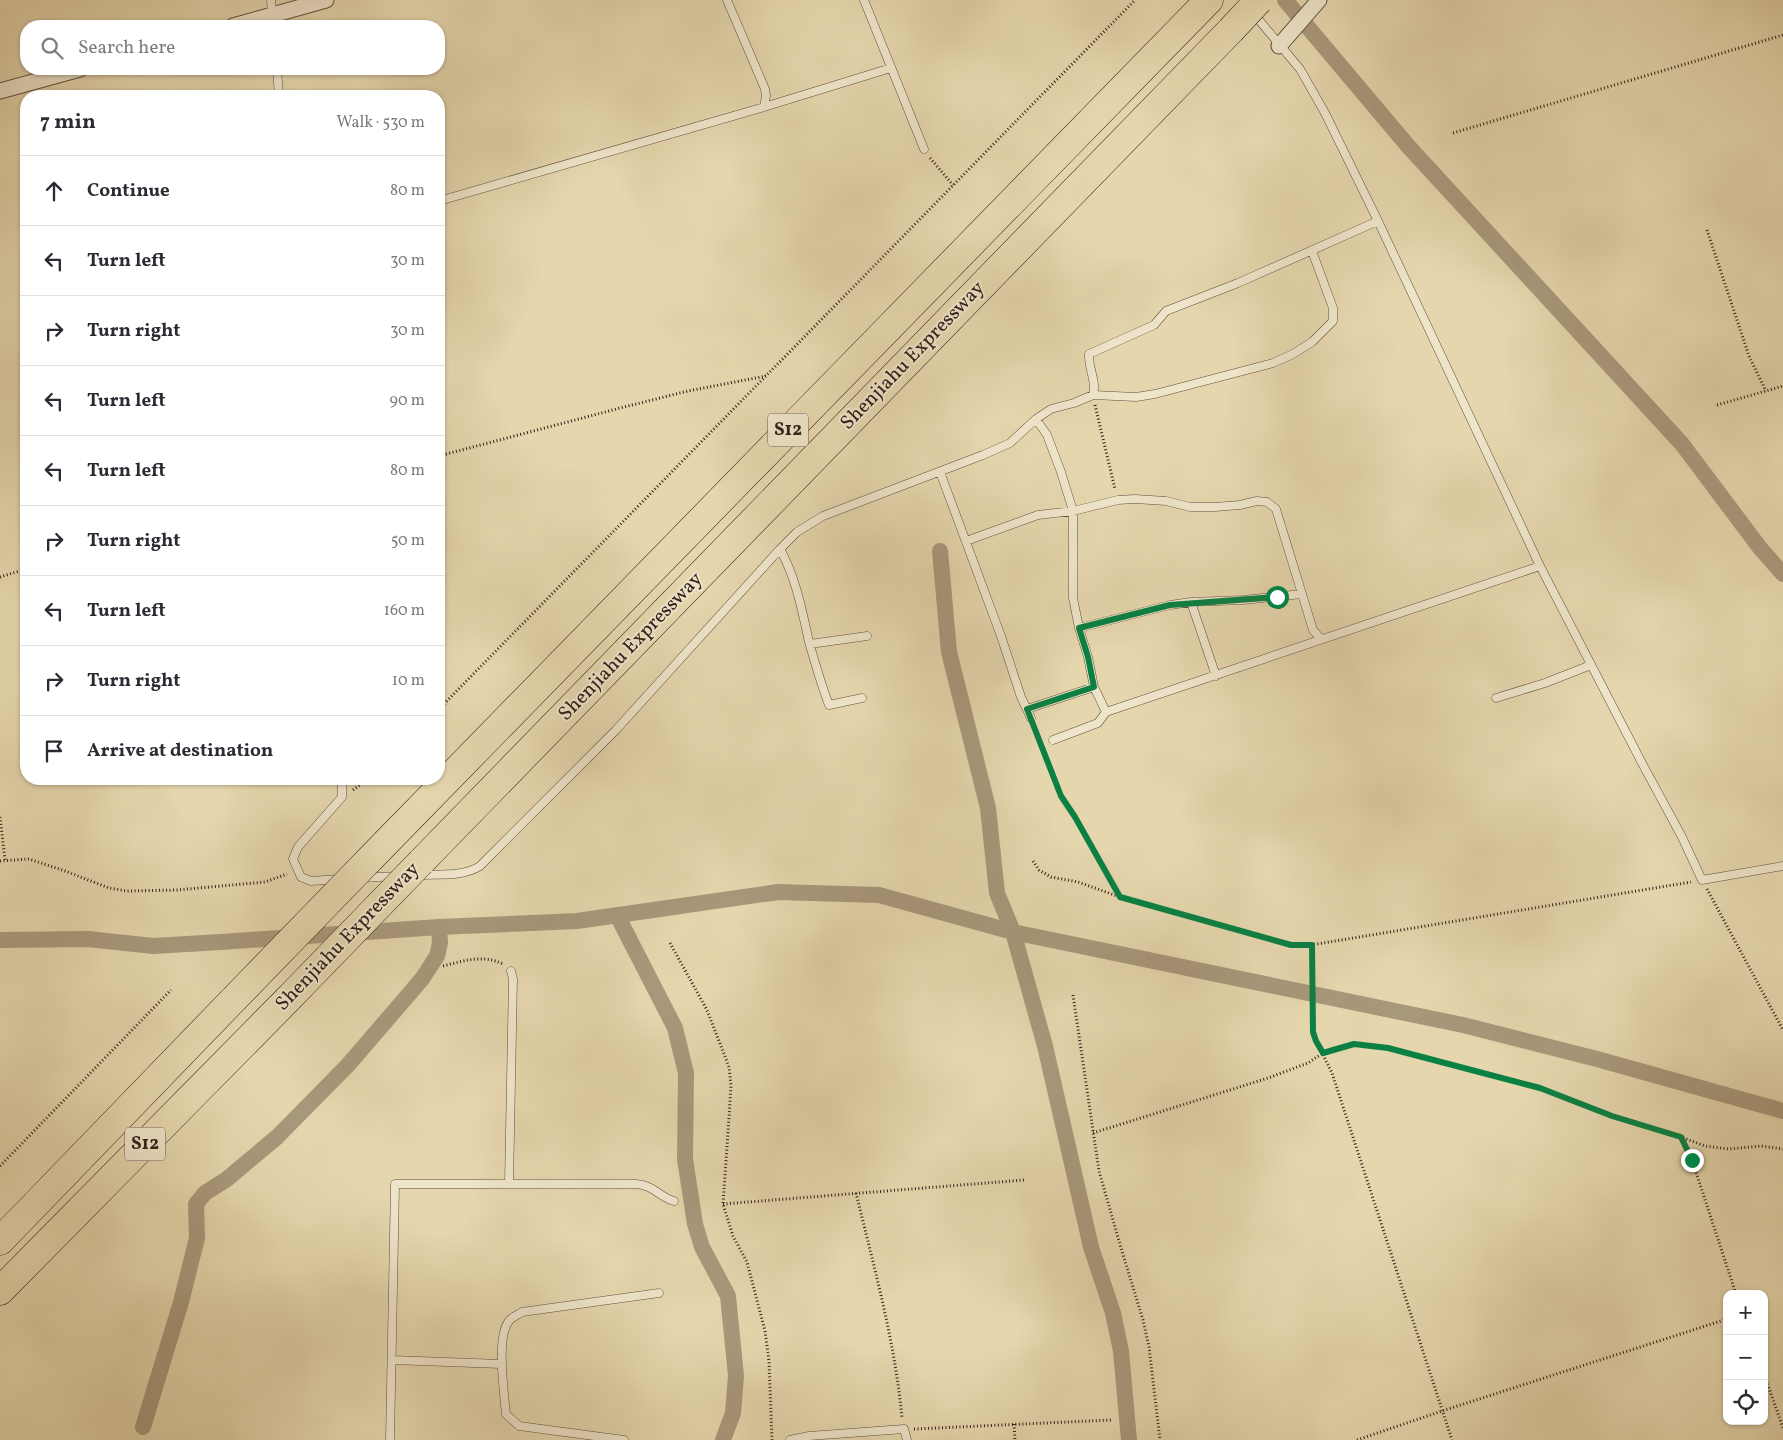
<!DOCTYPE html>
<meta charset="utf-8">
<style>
:root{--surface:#fff;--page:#f2f2f3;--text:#2b2b33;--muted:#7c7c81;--line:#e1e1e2}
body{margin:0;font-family:Vollkorn,serif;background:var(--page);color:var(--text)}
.controls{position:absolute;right:15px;bottom:15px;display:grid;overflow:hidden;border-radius:10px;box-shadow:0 1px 4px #0004}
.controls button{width:45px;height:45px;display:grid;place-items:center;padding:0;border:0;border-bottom:1px solid var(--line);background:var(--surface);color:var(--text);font:25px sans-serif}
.stop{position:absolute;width:15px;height:15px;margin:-11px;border:4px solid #0b8043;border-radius:50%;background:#fff}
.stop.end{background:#0b8043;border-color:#fff;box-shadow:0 1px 5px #0008}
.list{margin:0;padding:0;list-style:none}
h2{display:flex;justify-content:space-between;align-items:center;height:65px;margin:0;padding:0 20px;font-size:21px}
h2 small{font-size:16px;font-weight:400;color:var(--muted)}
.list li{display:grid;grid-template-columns:32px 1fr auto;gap:15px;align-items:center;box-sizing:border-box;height:70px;padding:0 20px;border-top:1px solid var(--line)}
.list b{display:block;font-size:19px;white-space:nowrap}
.list em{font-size:16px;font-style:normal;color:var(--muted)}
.icon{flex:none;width:28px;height:28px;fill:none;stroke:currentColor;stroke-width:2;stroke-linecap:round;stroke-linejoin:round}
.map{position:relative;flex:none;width:1783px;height:1440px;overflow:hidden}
.search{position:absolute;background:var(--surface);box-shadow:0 1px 4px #0004;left:20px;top:20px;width:425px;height:55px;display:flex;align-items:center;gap:12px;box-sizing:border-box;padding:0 18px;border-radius:20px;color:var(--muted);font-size:19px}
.panel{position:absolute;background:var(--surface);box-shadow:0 1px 4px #0004;left:20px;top:90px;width:425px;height:695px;border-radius:20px}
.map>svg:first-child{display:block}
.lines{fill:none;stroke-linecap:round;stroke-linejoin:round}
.canal{stroke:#a8987b;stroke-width:16}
.lane-casing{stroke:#604e3e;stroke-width:9}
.street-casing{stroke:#604e3e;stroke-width:17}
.highway-casing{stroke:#332019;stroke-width:29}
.path{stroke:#332019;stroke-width:3;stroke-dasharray:1 2.5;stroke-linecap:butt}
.lane{stroke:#eee4ca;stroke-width:8}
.street{stroke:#eee4ca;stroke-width:15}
.highway{stroke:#e5d6ad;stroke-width:28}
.highway-bridge-casing{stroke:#332019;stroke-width:29;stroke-linecap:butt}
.highway-bridge{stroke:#e5d6ad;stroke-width:28}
.route{stroke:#0b8043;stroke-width:6}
.labels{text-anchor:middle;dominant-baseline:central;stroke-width:4;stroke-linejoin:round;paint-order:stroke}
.shield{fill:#eee4ca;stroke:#6b5b4e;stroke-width:1}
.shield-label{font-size:19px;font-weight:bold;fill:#332019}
.street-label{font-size:20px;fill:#332019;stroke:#eee4ca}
</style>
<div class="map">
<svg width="1783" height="1440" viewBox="0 0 1783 1440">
<rect width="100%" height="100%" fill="#e5d6ad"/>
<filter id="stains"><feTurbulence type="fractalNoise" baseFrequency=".004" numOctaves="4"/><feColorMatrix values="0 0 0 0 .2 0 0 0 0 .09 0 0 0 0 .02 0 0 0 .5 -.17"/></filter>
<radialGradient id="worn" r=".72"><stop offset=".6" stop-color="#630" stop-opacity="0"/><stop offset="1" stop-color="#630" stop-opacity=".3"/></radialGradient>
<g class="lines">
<!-- canal -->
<path class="canal" d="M1285 0 1408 146 1682 444 1760 548 1783 574
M940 551 949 652 988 808 997 893 1013 932 1045 1046 1091 1247 1113 1313 1121 1351 1129 1440
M617 915 675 1028 686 1073 685 1159 695 1224 702 1247 728 1296 736 1376 733 1413 723 1440
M0 940 88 939 153 946 221 942 439 927 577 921 778 892 879 895 1013 932 1463 1025 1597 1059 1783 1111
M143 1427 181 1302 197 1238 196 1204 205 1193 227 1179 277 1137 348 1065 422 979 437 956 440 943 439 927"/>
<!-- lane casing -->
<g class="lane-casing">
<path id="lane" d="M271 0 273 26
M727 0 765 89 766 96 764 107
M864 0 924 149
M1253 13 1300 69 1325 113 1378 221 1540 566 1643 765 1682 837 1702 880 1783 866
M277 69 279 96
M439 201 764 107 891 68
M1093 395 1136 397 1155 394 1273 363 1293 354 1312 342 1333 321V308L1312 251
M1036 419 1047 435 1061 472 1073 511V598L1079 628 1088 657 1094 687 1106 712
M940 472 1001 636 1021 697 1031 718
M966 541 1038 515 1073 511 1118 500 1135 499 1166 501 1190 507H1215L1240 505 1257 501 1267 502 1276 509 1313 630 1321 639
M780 549C796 578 802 610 809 642 815 663 821 684 829 705L862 698
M1191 602 1216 676
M1079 628 1170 605 1191 602 1243 600 1302 594
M810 644 867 636
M1496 698 1545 683 1591 665
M1027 709 1094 687
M1053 740 1098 723 1106 712 1540 566
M419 875C440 874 463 877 480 866L615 731 780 549 797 532 823 516 983 455 1010 443 1036 419 1051 409 1074 403 1093 395C1097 380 1088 369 1089 354L1154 325 1166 311 1238 283 1378 221
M362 878 398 876
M340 879 311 881 301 877 293 859 298 847 342 797V779
M509 1184 513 979 511 971
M392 1360 501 1364
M390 1440 395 1184H636C656 1186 657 1196 674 1201
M624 1440 519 1426 506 1414C504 1393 496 1336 509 1321 512 1317 518 1315 522 1312L659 1293
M790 1440 809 1436 904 1429 907 1440"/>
</g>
<!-- street casing -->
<g class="street-casing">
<path id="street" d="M233 26 326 0
M1279 46 1319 0
M0 91 80 69"/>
</g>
<!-- highway casing -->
<g class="highway-casing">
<path id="highway" d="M368 861 1209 0
M421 862 1231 30
M0 1241 234 999
M0 1291 289 998"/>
</g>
<!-- path -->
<path class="path" d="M1453 133 1783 35
M930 158 953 185
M1707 230 1749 356 1766 391
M1095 405 1115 489
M1717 405 1783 386
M439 456 624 407 688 391 766 376
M0 577 26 569
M439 709 1135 0
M1034 726 1061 796 1075 817 1120 896
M353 790 368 779
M0 817 5 860
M0 861 29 859 65 871 109 888 127 891 177 890 265 882 287 874
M1033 861 1039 870 1051 877 1078 882 1120 897 1291 945 1305 946 1691 882
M1707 889 1783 1030
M670 943 707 1010 729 1067 731 1085 729 1118 723 1204 733 1236 747 1262 765 1331 769 1361 772 1440
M1312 945 1313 1032 1316 1041 1332 1073 1452 1440
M443 966C464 961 482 954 503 964
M1073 995 1099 1171 1121 1248 1143 1320 1149 1347 1160 1440
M1093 1133 1268 1078 1308 1063 1323 1053 1354 1044 1387 1048 1540 1088 1612 1116 1673 1134 1705 1146 1729 1149 1761 1146 1783 1149
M1682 1137 1692 1160 1736 1294
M0 1166 171 990
M856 1193C874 1267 895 1342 902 1418
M723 1204 1024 1180
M1764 1374 1783 1428
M1014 1424 1015 1440
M914 1429 1111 1420
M1357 1440 1442 1411 1727 1319"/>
<!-- lane -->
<use href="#lane" class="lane"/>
<!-- street -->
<use href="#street" class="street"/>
<!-- highway -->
<use href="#highway" class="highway"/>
<!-- highway-bridge casing -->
<g class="highway-bridge-casing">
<path id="highway-bridge" d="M1231 30 1259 0
M289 998 421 862
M234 999 368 861"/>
</g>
<!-- highway-bridge -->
<use href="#highway-bridge" class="highway-bridge"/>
</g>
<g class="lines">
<!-- route -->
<path class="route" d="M1277 597 1170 605 1079 628 1088 657 1094 687 1027 709 1061 796 1075 817 1120 897 1291 945H1312L1313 1032 1316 1041 1323 1053 1354 1044 1388 1048 1540 1088 1612 1116 1681 1137 1692 1160"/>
</g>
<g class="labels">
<!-- shield labels -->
<g class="shield">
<rect x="768" y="413.5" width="40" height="33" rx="4"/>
<rect x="125" y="1127.5" width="40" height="33" rx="4"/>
</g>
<g class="shield-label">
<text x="788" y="430">S12</text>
<text x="145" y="1144">S12</text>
</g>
<!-- street labels -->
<g class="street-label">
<text transform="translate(913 356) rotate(-46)">Shenjiahu Expressway</text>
<text transform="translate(631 647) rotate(-46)">Shenjiahu Expressway</text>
<text transform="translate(348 937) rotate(-46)">Shenjiahu Expressway</text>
</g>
</g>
<rect width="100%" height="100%" filter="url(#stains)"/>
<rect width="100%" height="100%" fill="url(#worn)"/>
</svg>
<div class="controls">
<button>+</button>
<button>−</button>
<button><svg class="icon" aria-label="locate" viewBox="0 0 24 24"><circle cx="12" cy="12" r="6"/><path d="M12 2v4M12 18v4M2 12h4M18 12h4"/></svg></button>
</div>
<div class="stop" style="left:1277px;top:597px"></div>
<div class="stop end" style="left:1692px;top:1160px"></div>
<div class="search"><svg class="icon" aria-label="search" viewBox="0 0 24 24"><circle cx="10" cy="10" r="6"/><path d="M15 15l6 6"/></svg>Search here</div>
<section class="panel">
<h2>7 min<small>Walk · 530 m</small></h2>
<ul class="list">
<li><svg class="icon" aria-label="ahead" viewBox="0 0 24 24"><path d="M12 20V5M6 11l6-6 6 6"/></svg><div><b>Continue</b></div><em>80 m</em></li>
<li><svg class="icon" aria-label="left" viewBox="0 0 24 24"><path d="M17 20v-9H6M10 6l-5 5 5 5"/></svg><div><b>Turn left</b></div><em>30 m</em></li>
<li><svg class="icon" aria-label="right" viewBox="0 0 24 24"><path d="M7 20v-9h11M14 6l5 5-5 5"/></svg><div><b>Turn right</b></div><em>30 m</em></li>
<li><svg class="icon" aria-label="left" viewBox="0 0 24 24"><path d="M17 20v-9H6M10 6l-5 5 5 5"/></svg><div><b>Turn left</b></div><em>90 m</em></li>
<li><svg class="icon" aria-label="left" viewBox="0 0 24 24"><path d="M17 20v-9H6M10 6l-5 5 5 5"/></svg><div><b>Turn left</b></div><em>80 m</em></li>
<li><svg class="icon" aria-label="right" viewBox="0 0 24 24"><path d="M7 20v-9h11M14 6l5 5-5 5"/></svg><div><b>Turn right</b></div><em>50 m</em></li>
<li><svg class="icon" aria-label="left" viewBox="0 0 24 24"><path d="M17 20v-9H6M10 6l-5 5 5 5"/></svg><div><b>Turn left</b></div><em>160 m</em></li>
<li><svg class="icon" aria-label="right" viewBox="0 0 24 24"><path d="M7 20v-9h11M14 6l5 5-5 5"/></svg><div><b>Turn right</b></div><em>10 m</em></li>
<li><svg class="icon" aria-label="arrive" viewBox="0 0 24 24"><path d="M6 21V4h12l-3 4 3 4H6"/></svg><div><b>Arrive at destination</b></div></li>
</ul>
</section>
</div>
